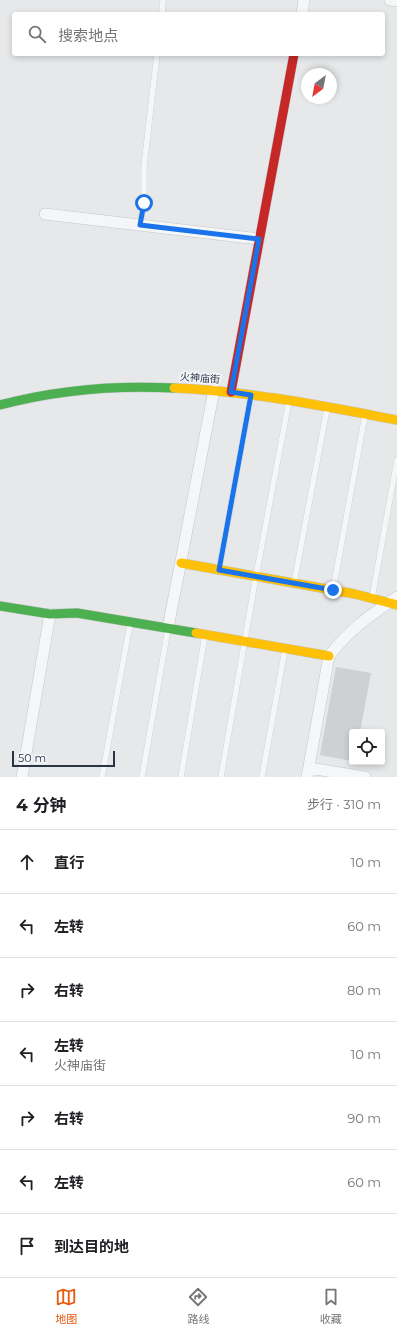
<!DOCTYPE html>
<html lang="zh">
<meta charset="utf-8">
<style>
:root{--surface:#fff;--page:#f2f2f2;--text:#202124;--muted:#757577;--line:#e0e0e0;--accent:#ea580c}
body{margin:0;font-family:Montserrat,"Noto Sans SC",sans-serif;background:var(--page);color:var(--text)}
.controls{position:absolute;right:12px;bottom:12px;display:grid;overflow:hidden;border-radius:4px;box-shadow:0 2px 6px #0003}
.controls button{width:36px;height:36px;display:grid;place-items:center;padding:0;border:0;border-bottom:1px solid var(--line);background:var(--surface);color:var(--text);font:20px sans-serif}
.compass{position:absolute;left:301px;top:68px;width:36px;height:36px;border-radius:50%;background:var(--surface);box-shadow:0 2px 6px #0003;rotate:212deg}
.scale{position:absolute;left:12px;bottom:10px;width:103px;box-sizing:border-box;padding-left:4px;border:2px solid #2b3445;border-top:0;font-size:11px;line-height:14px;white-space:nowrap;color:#2b3445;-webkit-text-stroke:3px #f4f6f9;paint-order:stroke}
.stop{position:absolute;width:12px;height:12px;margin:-9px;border:3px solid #1a73e8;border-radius:50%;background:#fff}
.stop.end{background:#1a73e8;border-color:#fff;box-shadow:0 1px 4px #0008}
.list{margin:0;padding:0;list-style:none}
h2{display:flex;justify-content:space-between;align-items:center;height:52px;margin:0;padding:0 16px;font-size:17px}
h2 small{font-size:13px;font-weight:400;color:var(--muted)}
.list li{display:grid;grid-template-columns:26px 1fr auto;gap:12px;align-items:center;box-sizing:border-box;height:64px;padding:0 16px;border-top:1px solid var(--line)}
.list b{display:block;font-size:15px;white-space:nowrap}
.list p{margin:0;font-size:13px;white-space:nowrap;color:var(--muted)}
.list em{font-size:13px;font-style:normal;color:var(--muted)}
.icon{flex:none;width:22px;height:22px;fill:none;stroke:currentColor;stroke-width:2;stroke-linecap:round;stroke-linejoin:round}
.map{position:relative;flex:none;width:397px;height:777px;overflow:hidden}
.search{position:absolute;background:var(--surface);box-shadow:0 2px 6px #0003;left:12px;right:12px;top:12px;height:44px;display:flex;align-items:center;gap:10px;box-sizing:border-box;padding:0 14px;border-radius:4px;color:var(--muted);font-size:15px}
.sheet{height:500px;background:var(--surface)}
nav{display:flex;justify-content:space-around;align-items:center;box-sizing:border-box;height:56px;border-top:1px solid var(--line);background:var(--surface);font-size:11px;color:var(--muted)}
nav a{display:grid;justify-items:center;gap:2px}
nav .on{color:var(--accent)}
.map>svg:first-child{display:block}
.building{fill:#ced0d3}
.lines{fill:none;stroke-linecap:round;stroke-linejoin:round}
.lane-casing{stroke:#c4c6c8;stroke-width:6}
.street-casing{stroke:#c4c6c8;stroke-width:12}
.fast-casing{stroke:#c4c6c8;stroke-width:10}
.slow-casing{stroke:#c4c6c8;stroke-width:10}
.jam-casing{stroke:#c4c6c8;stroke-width:10}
.lane{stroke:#f5f6f7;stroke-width:5.5}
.street{stroke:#f5f6f7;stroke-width:11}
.fast{stroke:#4caf50;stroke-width:9}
.slow{stroke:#ffc107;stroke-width:9}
.jam{stroke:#c62828;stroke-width:9}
.route{stroke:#1a73e8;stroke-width:5}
.labels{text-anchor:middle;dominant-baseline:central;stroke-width:3.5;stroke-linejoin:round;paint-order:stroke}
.street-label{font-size:10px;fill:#2b3445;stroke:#f4f6f9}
</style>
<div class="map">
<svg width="397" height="777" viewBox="0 0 397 777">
<rect width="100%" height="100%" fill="#e6e8ea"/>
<!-- building -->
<path class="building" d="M336 667 371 673 360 732H352V761L320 755Z"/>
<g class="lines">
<!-- lane casing -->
<g class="lane-casing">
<path id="lane" d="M162 14 163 0
M140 225 144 203V166L157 54
M219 570 251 395
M294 583 327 409
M333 590 365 415
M372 598 397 460
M102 777 130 624
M142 777 168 629
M181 777 205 635
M221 777 256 576 289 401
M262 777 285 649"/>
</g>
<!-- street casing -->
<g class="street-casing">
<path id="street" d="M390 0 397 1
M302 14 304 0
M45 214 259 239
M168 628 214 390
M309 768 365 777
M22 777 50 614
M307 777 329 656C350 629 369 616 397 597"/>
</g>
<!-- fast casing -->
<g class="fast-casing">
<path id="fast" d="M0 405C56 390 116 385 174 388
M0 606 50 614 77 613 196 633"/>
</g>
<!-- slow casing -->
<g class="slow-casing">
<path id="slow" d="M174 388C249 391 323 406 397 420
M181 563 355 594 397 605
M196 633 329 656"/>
</g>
<!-- jam casing -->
<g class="jam-casing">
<path id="jam" d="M231 392 294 54"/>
</g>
<!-- lane -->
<use href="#lane" class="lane"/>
<!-- street -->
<use href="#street" class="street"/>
<!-- fast -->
<use href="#fast" class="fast"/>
<!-- slow -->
<use href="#slow" class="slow"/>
<!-- jam -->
<use href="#jam" class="jam"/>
</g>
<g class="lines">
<!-- route -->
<path class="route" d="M144 203 140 225 259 239 231 392 251 395 219 570 333 590"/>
</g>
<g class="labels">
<!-- street labels -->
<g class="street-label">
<text transform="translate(200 378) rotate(4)">火神庙街</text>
</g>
</g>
</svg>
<div class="controls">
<button><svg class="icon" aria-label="locate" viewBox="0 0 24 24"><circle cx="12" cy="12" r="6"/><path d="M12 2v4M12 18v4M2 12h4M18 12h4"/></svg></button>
</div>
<svg class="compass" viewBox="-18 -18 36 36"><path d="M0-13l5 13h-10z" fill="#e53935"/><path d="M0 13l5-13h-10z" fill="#757577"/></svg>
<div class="scale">50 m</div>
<div class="stop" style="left:144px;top:203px"></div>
<div class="stop end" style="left:333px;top:590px"></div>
<div class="search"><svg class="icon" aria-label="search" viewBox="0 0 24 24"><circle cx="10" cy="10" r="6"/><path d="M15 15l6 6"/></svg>搜索地点</div>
</div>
<section class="sheet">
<h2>4 分钟<small>步行 · 310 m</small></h2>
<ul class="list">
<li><svg class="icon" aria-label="ahead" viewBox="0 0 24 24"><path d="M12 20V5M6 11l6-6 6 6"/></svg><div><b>直行</b></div><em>10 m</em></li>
<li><svg class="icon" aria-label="left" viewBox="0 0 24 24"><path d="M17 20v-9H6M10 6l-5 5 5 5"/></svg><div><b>左转</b></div><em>60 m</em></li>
<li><svg class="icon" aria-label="right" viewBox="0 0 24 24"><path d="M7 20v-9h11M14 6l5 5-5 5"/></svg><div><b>右转</b></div><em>80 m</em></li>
<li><svg class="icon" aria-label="left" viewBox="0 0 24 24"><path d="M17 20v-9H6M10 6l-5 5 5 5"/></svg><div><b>左转</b><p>火神庙街</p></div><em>10 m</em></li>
<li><svg class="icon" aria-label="right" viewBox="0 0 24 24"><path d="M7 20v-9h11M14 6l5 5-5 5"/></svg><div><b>右转</b></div><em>90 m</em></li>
<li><svg class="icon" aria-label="left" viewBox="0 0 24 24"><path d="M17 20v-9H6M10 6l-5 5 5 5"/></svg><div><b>左转</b></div><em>60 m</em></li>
<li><svg class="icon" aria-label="arrive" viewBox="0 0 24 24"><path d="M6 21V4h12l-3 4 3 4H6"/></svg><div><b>到达目的地</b></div></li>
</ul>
</section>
<nav>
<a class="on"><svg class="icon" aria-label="map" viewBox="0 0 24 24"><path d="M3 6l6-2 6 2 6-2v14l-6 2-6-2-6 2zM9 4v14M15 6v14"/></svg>地图</a>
<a><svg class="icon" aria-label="directions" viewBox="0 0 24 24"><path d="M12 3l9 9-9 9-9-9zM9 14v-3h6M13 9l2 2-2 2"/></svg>路线</a>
<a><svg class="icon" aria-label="saved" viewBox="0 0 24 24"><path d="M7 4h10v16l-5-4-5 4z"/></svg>收藏</a>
</nav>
